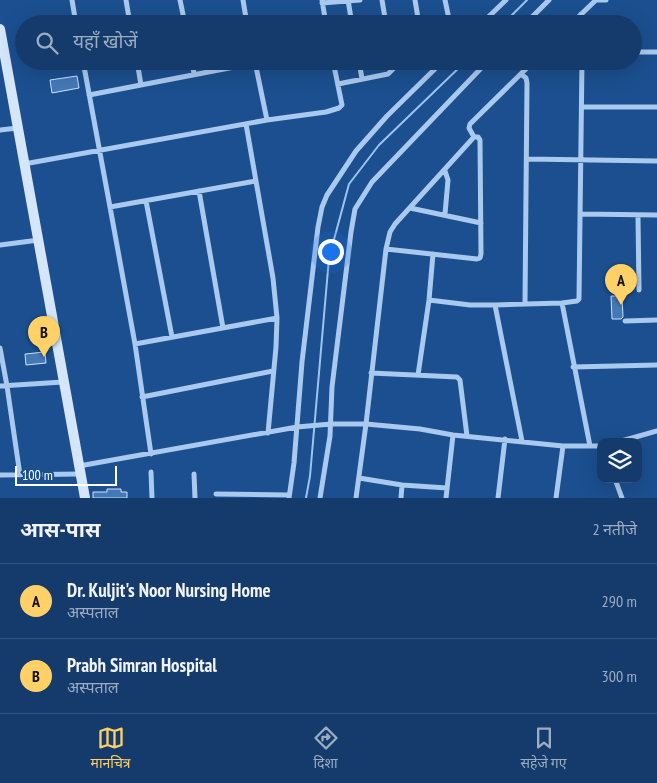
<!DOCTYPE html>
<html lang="hi">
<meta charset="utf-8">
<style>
:root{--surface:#143b6b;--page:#214673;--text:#f1f3f6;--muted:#9dadc1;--line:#33557e;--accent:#ffd166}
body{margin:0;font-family:"PT Sans Narrow","Noto Sans Devanagari",sans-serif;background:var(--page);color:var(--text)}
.controls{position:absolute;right:15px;bottom:15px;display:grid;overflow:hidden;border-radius:10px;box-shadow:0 5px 20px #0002}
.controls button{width:45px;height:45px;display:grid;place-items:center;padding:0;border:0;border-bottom:1px solid var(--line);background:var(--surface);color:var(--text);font:25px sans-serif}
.scale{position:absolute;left:15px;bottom:12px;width:102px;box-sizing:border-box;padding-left:5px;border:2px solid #fff;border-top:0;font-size:14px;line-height:18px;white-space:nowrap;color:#fff;-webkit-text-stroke:4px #1b4f8f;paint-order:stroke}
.you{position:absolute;left:330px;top:251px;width:18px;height:18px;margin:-12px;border:4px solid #fff;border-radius:50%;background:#1a73e8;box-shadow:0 0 0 8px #1a73e833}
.badge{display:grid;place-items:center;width:32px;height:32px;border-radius:50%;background:var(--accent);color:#111;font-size:16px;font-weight:700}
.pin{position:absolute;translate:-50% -41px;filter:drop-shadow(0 1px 2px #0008)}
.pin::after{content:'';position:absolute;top:26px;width:18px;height:15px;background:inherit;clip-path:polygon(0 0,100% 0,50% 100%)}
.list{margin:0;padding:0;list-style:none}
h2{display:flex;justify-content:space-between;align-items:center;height:65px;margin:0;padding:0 20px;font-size:21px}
h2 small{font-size:16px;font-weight:400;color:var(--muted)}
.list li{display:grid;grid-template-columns:32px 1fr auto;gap:15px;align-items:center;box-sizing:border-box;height:75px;padding:0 20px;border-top:1px solid var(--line)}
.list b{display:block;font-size:19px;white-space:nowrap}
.list p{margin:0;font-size:16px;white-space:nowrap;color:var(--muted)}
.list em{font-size:16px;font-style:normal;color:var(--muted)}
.icon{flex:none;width:28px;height:28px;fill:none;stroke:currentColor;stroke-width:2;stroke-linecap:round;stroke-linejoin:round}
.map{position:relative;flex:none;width:657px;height:498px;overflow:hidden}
.search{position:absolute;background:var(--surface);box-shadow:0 5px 20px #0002;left:15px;right:15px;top:15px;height:55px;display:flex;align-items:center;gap:12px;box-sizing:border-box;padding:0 18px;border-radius:28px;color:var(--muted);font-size:19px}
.sheet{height:215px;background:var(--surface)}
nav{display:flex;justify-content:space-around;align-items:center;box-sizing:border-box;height:70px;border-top:1px solid var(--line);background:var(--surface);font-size:14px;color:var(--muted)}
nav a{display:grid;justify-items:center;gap:2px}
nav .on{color:var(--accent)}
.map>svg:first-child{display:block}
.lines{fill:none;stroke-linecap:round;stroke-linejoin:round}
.stream{stroke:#9cc4f0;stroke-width:2}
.building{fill:#4478b7;stroke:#cfe3fa}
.minor{stroke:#a9c9ee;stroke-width:5}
.secondary{stroke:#d6e6fa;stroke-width:10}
</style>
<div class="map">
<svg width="657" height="498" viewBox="0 0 657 498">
<rect width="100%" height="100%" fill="#1b4f8f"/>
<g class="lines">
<!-- stream -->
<path class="stream" d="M503 24 527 0
M306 498 310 476 329 258 349 184 379 145 466 61"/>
</g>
<!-- building -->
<path class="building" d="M77 76 79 88 52 93 50 80Z
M611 296H622L623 317 621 319H612Z
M45 352 46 363 26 365 25 354Z
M107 489H121V492H127V498H93V492H107Z"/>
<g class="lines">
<!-- minor -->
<path class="minor" d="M72 0 76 24
M126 0 130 24
M180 0 185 24
M243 0 247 24
M322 0 326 24
M348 0 352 24
M382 0 386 24
M415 0 419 24
M445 0 449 19
M596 0H606
M322 3 360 0
M581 14 582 24
M481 24 506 0
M525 24 549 0
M571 24 596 0
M633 52H657
M83 61 110 207
M137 61 141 85
M192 61 194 74
M359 61 362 79
M255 62 267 120
M521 74 526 78 527 83 525 303
M338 84 388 74 394 68 392 61
M89 95 255 63
M582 107H657
M246 124 273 278 277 318 276 347 268 433
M0 130 18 128
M474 137 469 128 470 124 534 61
M527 159 657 161
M24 164 267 120 326 112 339 108 342 105 333 61
M445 171 448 180 445 214
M199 191 223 328
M146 201 172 337
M410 208 481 223
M581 214 657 215
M638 216 639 290
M0 245 39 240
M429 300 470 305H495L562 303 577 301 579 299 582 61
M562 303 590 446
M495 305 522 441
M625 321 657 320
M135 344 277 318
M0 348 7 386 20 475
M573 367 657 365
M371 373 457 377 460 380 467 436
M418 375 429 300 433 254
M0 386 63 382
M142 397 273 371
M618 442 657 431
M151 454 135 344 110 207 256 181
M79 466 297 427 331 424H366L420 429 453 435 563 446H601
M151 472 152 498
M194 474 195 498
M0 475 80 474
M359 478 402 485 447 488
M615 479 622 498
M216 494 289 495
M289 498 294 463 302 362 318 227 322 207 327 195 356 151 387 116 443 61
M320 498 330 436 332 387 351 232 355 209 372 182 488 61
M356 498 366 424 386 249 390 232 395 224 474 137H478L480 140 481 254 480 258 477 259 386 249
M401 498 402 485
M446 498 453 435
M498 498 505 439
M556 498 563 446"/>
<!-- secondary -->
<path class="secondary" d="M0 29 85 498"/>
</g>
</svg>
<div class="controls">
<button><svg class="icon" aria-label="layers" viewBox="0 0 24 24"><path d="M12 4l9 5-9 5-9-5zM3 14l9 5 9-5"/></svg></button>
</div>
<div class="scale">100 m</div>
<div class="you"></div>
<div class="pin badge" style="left:621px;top:305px">A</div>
<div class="pin badge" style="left:44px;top:357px">B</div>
<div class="search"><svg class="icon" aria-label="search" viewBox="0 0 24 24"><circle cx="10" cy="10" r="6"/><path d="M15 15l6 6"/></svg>यहाँ खोजें</div>
</div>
<section class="sheet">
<h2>आस-पास<small>2 नतीजे</small></h2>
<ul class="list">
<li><span class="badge">A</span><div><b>Dr. Kuljit's Noor Nursing Home</b><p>अस्पताल</p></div><em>290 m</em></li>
<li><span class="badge">B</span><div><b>Prabh Simran Hospital</b><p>अस्पताल</p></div><em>300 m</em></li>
</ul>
</section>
<nav>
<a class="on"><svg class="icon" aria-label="map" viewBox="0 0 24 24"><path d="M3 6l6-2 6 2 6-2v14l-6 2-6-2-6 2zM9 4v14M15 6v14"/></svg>मानचित्र</a>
<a><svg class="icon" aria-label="directions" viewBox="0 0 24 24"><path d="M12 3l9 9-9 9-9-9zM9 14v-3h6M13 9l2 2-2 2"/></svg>दिशा</a>
<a><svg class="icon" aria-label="saved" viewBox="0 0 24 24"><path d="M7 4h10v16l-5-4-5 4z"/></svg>सहेजे गए</a>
</nav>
